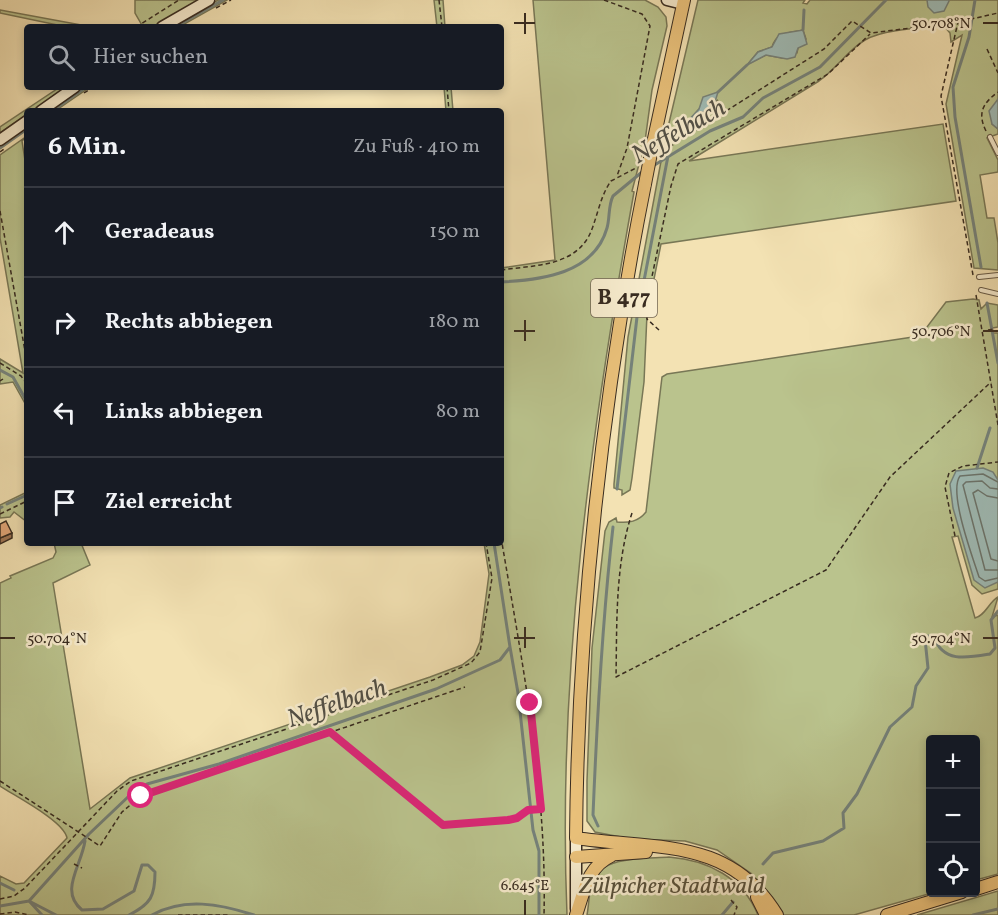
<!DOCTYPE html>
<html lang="de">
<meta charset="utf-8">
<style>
:root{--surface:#171b24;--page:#242831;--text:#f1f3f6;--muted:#9ea1a6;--line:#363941}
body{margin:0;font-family:Vollkorn,serif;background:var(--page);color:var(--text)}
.controls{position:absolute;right:18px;bottom:18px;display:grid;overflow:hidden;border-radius:6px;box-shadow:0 3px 9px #0003}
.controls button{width:54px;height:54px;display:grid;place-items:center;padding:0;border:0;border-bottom:2px solid var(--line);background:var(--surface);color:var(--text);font:30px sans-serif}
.stop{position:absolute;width:18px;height:18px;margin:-14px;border:4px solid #db2777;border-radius:50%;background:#fff}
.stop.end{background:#db2777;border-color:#fff;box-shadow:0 2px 6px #0008}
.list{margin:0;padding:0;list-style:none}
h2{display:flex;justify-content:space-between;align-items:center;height:78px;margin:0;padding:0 24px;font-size:26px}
h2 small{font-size:20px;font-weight:400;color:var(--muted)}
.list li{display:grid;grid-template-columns:39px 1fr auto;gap:18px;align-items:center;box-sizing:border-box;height:90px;padding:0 24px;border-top:2px solid var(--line)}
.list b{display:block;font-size:22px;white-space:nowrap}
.list em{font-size:20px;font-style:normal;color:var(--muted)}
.icon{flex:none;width:33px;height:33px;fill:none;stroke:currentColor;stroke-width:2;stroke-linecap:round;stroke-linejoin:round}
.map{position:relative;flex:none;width:998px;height:915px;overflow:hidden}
.search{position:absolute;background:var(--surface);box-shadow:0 3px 9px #0003;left:24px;top:24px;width:480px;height:66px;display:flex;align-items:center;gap:15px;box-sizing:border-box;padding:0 21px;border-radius:6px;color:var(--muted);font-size:22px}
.panel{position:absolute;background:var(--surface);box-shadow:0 3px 9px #0003;left:24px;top:108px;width:480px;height:438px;border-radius:6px}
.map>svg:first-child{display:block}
.green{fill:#bac38d;stroke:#787756;stroke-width:1.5;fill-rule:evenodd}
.water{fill:#9fbcb7;stroke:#75827b;stroke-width:1.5}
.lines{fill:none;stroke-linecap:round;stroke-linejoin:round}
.shore{stroke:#6b746c;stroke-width:1.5}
.stream{stroke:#75827b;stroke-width:3}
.lane-casing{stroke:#665945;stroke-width:6}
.secondary-casing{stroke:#372b20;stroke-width:13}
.primary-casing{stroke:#372b20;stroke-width:14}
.path{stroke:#372b20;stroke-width:1.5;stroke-dasharray:4.5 3;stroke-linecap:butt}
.lane{stroke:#f7ecce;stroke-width:4}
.secondary{stroke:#f7ecce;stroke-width:10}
.primary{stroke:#eac17a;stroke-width:12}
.primary-bridge-casing{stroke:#372b20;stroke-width:14;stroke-linecap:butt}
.primary-bridge{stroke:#eac17a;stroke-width:12}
.shaded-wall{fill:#a07655;stroke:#372b20;stroke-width:1.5}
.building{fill:#e4a87a;stroke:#372b20;stroke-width:1.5}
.route{stroke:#db2777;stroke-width:8}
.ticks{fill:none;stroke:#372b20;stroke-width:2}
.labels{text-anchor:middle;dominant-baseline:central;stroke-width:5;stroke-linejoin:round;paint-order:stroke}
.shield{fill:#f7ecce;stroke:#716554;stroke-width:1.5}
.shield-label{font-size:22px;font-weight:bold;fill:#372b20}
.park-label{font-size:24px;font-style:italic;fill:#58513b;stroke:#f7ecce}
.water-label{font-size:26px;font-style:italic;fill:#514f46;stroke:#f7ecce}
.ticks-label{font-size:15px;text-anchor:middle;fill:#372b20;stroke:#f7ecce;stroke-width:5;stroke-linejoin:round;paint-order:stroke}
</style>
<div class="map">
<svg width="998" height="915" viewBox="0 0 998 915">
<rect width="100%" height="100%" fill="#f3e2b3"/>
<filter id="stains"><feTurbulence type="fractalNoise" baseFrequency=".00333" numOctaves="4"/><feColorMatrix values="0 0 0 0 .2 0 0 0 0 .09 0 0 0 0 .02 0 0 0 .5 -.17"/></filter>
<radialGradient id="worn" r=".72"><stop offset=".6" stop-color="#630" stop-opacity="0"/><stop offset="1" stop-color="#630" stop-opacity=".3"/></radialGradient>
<!-- green -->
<path class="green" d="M135 0H198L154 27H143L135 13Z
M218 0H227L179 27H171Z
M434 0H443L445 27H437Z
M533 0H645L658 7 666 17 667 26 652 90 645 141 632 191 634 192C591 430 557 673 567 915H0V876L16 884 24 883 67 838C64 821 15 796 0 786V583L11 578 10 576 53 558 56 552 54 543H81L90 565 53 583 90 809 130 778 430 677 462 665 474 656 480 642 489 574 484 543H501V268L555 260Z
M698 0H805L803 3 807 4 810 0H998V99L992 124 998 129V134L987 138 998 160V172L980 175 987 218H994L998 243V270L974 268 946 104 962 35 951 42 950 33 944 26C923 28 883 29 865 40 848 50 836 69 819 81L689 161 943 124 956 201 661 244 647 314 644 382 632 478 630 490 622 495V490L614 488V484L628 337 639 279 665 140ZM803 30 806 39 798 48 797 53 782 58 766 55 748 64 758 52 772 47C777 31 789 33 803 30ZM718 100 706 112 687 123 699 109Z
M0 10 92 27H67L0 13Z
M60 87H66L32 111H27V114L0 133V127Z
M82 87H90L55 111H48Z
M444 87H451L453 111H446Z
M27 136 22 141 27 173V407L13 382 0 384V359L23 373 0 238V155Z
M973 299 979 300 981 309 987 303 998 305V327L992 328 993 333H998V589L982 594 972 585 958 536 952 537 975 618C985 616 989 602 998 597L992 617 998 615V874L976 880V740H930L932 893 854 915H783L752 874 717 850 685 841 631 839 595 832 587 821V781L592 648 605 531 609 522 616 518 617 522C629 523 638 522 646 512L662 377 667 374 913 337 924 331 946 302Z
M27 492V522L14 512 10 517 0 518V505Z
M669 857C708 860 743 878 758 915H587C589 904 589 892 592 882 602 855 646 859 669 857Z
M998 891V915H917Z"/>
<!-- water -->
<path class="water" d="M927 0H949V1L944 11 934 13 928 7Z
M803 30 807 44 798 48 795 57 787 59 766 55 747 65 758 52 772 47 779 34Z
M718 92 714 105 685 124 699 109 703 97Z
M998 99V129L992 124 989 111Z
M983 468 993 472 998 480V582L985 588 974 580 953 508 950 484 956 471Z"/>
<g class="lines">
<!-- shore -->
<path class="shore" d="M998 482 983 474 960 476C948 492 973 558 979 577L985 581 998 578
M998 489 990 488 982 481 966 482 963 485 985 570H998
M998 498 987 496 978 490 973 493 991 559 998 561"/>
<!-- stream -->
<path class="stream" d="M975 0 969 37 953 87 955 117 981 267
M175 27 223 0
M803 30 804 10
M718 92 747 65
M52 111 86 87
M684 129 685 124
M0 148 27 129
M653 166 710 131 743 117 763 98 820 67 886 0
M501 282C541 280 594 274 607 228 610 218 608 206 613 196L642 172
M987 303 998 363
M0 370 13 377 27 402
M977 468 990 428
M617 489 637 317 668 156
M7 504 27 495
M0 508 2 507
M510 647 518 693 533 830 539 851V915
M598 826 593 815C597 718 602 623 613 527
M85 841C81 867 59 891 82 910L103 909 134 891 142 865H148L155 872C155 896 151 904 129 915
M763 864 773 853 823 841 844 828 843 813 857 794 890 727 912 707 916 686 928 668 925 639 928 636 934 637C943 663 967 658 990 654L995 648 991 620 998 611
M0 883 14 890
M29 901 56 915
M30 902 42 915
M0 906 29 901 89 834 129 796 147 784 219 764 436 689 500 660 510 647 494 543
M152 915C184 897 220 904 254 915
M722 915 733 902
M973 915 998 909"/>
<!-- lane casing -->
<g class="lane-casing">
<path id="lane" d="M990 137 998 153
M979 277 998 275
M981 290 998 294"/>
</g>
<!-- secondary casing -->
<g class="secondary-casing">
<path id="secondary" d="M667 0 683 4
M162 27 209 0
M41 111 75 87
M0 140 27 121
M576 838V909"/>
</g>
<!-- primary casing -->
<g class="primary-casing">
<path id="primary" d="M652 148 684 0
M645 184C602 399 578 619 576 838 654 850 729 836 777 915
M576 857 646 852
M976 889 998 882
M757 897 766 915
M576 915C584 893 587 867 611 856
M887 915 962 892"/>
</g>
<!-- path -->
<path class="path" d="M439 0 442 27
M604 0 642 14 650 26 627 148 617 176
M216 8 231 0
M136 27 179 0
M987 49 998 73
M447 87 449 111
M84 93 93 87
M986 131C977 113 983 103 998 92
M663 151 824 49 852 21 871 33 958 22
M0 152 4 149
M0 211 27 362
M501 270C535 265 578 267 592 229 598 213 601 195 611 181L636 168
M973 275 941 96 958 22 998 13
M976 295 998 425
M659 330 647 319 646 305 671 186 678 164 828 74 870 34
M988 330 995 329
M0 363 21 376 27 384
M0 381 3 379
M632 513C615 565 617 623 616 677L826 570 890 477 991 382
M0 514 27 501
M955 536 945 487 949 473 963 466 998 462
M501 537C522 662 547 787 544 915
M332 733 443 825 508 820C520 817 527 810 540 809
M0 781 100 846 122 812 141 796 465 687
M74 864 82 868
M0 899 14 896 25 888 117 791 131 781 433 680 471 663 480 652 492 578 486 543
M731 900 737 907 734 915
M0 914 15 912 29 915
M178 915H229"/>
<!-- lane -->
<use href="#lane" class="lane"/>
<!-- secondary -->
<use href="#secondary" class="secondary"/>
<!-- primary -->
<use href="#primary" class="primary"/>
<!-- primary-bridge casing -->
<g class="primary-bridge-casing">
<path id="primary-bridge" d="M645 184 652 148"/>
</g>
<!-- primary-bridge -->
<use href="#primary-bridge" class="primary-bridge"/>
</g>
<!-- shaded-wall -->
<path class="shaded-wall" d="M12 533V538L0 544V538Z"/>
<!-- building -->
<path class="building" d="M6 521 12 533 0 538V524Z"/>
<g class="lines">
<!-- route -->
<path class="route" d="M141 796 330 732 443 825 508 820 517 818 528 810 541 809 530 703"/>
</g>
<!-- ticks -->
<path class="ticks" d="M525 13V34M514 23H535M983 23H998M525 320V341M514 331H535M983 331H998M525 627V648M0 638H15M514 638H535M983 638H998M525 900V915"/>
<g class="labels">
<!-- shield labels -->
<rect class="shield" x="591" y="279" width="66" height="38" rx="4.5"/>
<g class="shield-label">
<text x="624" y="298">B 477</text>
</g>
<!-- park labels -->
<g class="park-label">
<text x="672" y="887">Zülpicher Stadtwald</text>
</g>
<!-- water labels -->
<g class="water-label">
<text transform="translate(679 132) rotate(-30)">Neffelbach</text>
<text transform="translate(337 704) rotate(-19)">Neffelbach</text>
</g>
</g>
<g class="ticks-label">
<text x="941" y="28">50.708°N</text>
<text x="941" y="336">50.706°N</text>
<text x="57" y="643">50.704°N</text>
<text x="941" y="643">50.704°N</text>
<text x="525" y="890">6.645°E</text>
</g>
<rect width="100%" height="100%" filter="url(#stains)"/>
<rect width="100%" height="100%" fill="url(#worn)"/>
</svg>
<div class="controls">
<button>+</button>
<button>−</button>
<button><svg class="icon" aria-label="locate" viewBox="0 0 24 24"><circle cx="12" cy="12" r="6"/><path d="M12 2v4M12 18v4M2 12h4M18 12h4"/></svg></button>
</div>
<div class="stop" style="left:141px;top:796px"></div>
<div class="stop end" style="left:530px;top:703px"></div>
<div class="search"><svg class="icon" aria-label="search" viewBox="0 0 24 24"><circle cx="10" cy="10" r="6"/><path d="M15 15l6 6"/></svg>Hier suchen</div>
<section class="panel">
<h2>6 Min.<small>Zu Fuß · 410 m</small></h2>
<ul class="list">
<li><svg class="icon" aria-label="ahead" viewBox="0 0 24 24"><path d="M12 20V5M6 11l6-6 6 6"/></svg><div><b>Geradeaus</b></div><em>150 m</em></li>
<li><svg class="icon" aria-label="right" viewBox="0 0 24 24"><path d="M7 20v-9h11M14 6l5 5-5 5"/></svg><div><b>Rechts abbiegen</b></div><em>180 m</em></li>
<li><svg class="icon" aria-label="left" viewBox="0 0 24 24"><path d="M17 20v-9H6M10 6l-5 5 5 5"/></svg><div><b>Links abbiegen</b></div><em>80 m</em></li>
<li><svg class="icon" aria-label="arrive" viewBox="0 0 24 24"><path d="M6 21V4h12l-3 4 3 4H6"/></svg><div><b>Ziel erreicht</b></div></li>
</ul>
</section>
</div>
